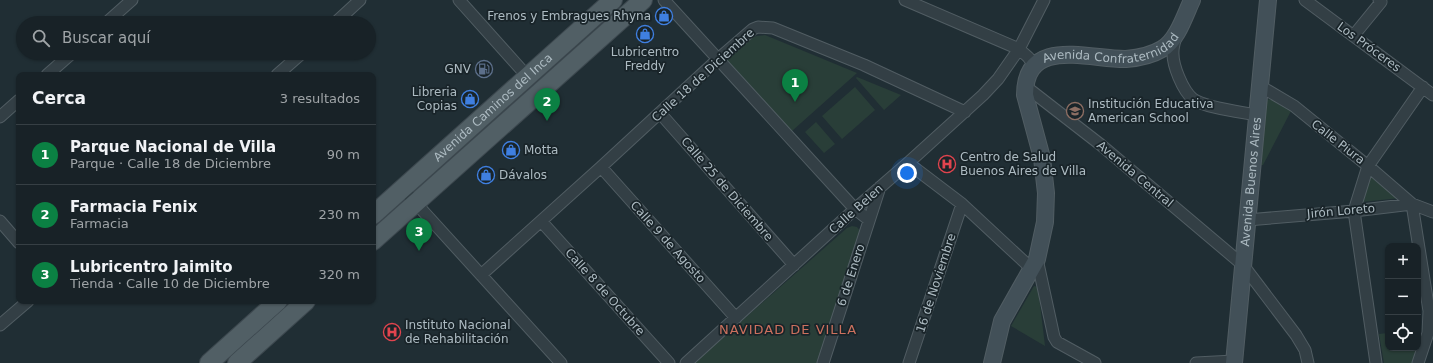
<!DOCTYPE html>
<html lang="es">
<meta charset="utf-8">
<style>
:root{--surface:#182227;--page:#212a2f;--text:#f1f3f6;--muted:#9fa4a7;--line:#363f44;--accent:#0b8043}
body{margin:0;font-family:"DejaVu Sans",sans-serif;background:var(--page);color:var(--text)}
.controls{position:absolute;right:12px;bottom:12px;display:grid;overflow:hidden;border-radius:8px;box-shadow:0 1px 3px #0004}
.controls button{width:36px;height:36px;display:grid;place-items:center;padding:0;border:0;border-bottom:1px solid var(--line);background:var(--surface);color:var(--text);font:20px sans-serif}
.you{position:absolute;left:907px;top:173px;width:14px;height:14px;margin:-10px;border:3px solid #fff;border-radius:50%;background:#1a73e8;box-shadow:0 0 0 6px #1a73e833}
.badge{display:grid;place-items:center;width:26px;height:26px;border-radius:50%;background:var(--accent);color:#fff;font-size:13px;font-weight:700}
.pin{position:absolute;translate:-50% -33px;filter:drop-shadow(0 1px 2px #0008)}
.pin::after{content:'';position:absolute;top:21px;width:14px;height:12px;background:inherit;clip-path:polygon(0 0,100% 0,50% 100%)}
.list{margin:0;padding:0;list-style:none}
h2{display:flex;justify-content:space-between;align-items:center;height:52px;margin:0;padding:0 16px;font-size:17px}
h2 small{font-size:13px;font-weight:400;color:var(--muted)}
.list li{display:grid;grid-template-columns:26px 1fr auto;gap:12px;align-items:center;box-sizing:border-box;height:60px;padding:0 16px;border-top:1px solid var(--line)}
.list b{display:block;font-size:15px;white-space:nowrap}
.list p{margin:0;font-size:13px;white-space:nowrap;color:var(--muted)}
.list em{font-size:13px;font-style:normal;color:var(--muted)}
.icon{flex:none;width:22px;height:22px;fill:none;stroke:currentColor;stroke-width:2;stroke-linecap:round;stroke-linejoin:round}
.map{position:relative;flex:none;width:1433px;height:363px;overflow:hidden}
.search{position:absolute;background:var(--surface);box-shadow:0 1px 3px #0004;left:16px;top:16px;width:360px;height:44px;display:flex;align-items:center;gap:10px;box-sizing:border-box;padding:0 14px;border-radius:22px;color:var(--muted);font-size:15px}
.panel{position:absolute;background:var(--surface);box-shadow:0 1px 3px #0004;left:16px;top:72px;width:360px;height:232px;border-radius:8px}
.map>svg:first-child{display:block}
.green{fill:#293e38}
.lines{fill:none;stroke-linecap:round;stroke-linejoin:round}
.street-casing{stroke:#515d63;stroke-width:13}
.secondary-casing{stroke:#515d63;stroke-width:18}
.primary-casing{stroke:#3d484f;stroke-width:20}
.street{stroke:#333f45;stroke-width:11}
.secondary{stroke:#425058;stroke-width:16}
.primary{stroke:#515f65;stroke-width:18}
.labels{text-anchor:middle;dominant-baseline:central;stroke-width:3.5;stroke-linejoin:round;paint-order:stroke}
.poi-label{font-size:12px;fill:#adbbc2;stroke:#192429;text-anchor:start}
.street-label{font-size:12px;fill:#adbbc2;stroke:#192429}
.neighbourhood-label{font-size:13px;letter-spacing:1px;fill:#cc715e;stroke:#192429}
</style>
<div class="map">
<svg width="1433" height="363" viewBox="0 0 1433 363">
<rect width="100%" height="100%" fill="#202e34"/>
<!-- green -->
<path class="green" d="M765 35 857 73 792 131 727 60 753 37 757 36Z
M857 77 901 95 884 110 856 78Z
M855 87 875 110 842 139 822 116Z
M1273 98 1291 111 1263 165H1261L1267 100Z
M816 122 835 144 824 153 805 132Z
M1371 177 1400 198 1362 202Z
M852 226 857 227 861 232 819 363H694L847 228Z
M1034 286 1038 287 1045 346 1011 326Z
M1388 333V348H1416L1412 363H1384L1379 334Z"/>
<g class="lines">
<!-- street casing -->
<g class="street-casing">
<path id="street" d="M459 0 527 76
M664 0 855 209 869 220
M905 0 1019 49 1028 57 1035 66
M1305 0 1433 95
M106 23 132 0
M335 23 360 0
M1354 35 1381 2 1379 0
M1176 36C1175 41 1173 46 1173 51 1172 65 1183 91 1193 99 1205 108 1242 112 1257 115
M47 75 72 53
M277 75 302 53
M1025 86 1101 145 1243 265 1296 335 1305 350 1308 363
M1260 86 1294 106 1368 166 1412 204 1429 311 1428 333 1418 363
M660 113 794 265
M0 117 19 100
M908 163 962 204 1032 269
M601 167 736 318
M403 189 561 363
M1247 220 1354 211 1412 204 1433 212
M0 221 19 243
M541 221 669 363
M1037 259 1054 337 1057 342 1095 363
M481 275 601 167 717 60 753 29 758 27 773 28 864 65 965 112
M0 325 28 301
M686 363 855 209 908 163 983 95 998 79 1019 49 1044 0
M823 363 880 187
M909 363 962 204
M1196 363 1234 361
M1376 363 1354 211 1368 166 1423 87"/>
</g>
<!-- secondary casing -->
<g class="secondary-casing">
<g id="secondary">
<path id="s1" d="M992 363 1002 321 1037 259 1045 222 1046 193 1042 158 1025 95C1025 35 1091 60 1126 59 1138 58 1152 55 1162 49 1177 41 1185 15 1192 0"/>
<path id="s2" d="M1234 363 1268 0"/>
</g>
</g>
<!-- primary casing -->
<g class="primary-casing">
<g id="primary">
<path id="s3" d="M373 215 613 0"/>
<path d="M373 241 643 0"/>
<path d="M209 363 278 301"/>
<path d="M237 363 306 301"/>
</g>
</g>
<!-- street -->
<use href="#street" class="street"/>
<!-- secondary -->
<use href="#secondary" class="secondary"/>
<!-- primary -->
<use href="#primary" class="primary"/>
</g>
<!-- icons -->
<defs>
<g id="shop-ring" transform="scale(0.9)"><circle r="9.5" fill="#192429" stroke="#3f7fe0" stroke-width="1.5"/><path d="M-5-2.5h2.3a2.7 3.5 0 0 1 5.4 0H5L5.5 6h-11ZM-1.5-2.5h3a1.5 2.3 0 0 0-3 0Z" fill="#3f7fe0"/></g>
<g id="fuel-ring" transform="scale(0.9)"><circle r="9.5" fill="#192429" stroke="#5c6f8a" stroke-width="1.5"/><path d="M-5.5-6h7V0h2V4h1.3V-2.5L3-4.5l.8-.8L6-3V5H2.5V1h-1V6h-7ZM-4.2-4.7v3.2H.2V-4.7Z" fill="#5c6f8a"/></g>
<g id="school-ring" transform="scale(0.9)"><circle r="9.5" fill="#192429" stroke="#8d6e63" stroke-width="1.5"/><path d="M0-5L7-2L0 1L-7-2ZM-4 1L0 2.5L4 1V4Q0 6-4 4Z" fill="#8d6e63"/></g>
<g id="hospital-ring" transform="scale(0.9)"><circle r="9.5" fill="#192429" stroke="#e0444e" stroke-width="1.5"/><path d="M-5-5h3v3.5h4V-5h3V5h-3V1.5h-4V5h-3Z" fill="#e0444e"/></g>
</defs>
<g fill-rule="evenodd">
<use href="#shop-ring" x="664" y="16"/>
<use href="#shop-ring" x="645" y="34"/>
<use href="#fuel-ring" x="484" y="69"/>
<use href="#shop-ring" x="470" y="99"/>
<use href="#school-ring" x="1075" y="111"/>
<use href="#shop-ring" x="511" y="150"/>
<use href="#hospital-ring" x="947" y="164"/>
<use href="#shop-ring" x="486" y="175"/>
<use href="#hospital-ring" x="392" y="332"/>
</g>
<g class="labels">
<!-- poi labels -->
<g class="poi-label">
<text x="651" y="16" text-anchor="end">Frenos y Embragues Rhyna</text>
<text x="645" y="52" text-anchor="middle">Lubricentro<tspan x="645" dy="14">Freddy</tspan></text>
<text x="471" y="69" text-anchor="end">GNV</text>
<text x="457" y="92" text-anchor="end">Libreria<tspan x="457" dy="14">Copias</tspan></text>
<text x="1088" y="104">Institución Educativa<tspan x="1088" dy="14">American School</tspan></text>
<text x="524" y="150">Motta</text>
<text x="960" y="157">Centro de Salud<tspan x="960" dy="14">Buenos Aires de Villa</tspan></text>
<text x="499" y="175">Dávalos</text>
<text x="405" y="325">Instituto Nacional<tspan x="405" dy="14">de Rehabilitación</tspan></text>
</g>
<!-- street labels -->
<g class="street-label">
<text stroke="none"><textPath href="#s1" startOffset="395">Avenida Confraternidad</textPath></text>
<text transform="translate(1369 47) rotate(36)">Los Próceres</text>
<text transform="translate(703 75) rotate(-42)">Calle 18 de Diciembre</text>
<text stroke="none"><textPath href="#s3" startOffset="161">Avenida Caminos del Inca</textPath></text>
<text transform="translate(1338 142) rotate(38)">Calle Piura</text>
<text transform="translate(1135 174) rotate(40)">Avenida Central</text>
<text stroke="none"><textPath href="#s2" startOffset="182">Avenida Buenos Aires</textPath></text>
<text transform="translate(727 189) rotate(49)">Calle 25 de Diciembre</text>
<text transform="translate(856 209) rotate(-42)">Calle Belen</text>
<text transform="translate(1341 211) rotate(-5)">Jirón Loreto</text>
<text transform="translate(668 242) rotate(48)">Calle 9 de Agosto</text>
<text transform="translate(851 275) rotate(-72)">6 de Enero</text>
<text transform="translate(936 283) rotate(-72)">16 de Noviembre</text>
<text transform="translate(605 292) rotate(48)">Calle 8 de Octubre</text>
</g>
<!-- neighbourhood labels -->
<g class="neighbourhood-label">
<text x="788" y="329">NAVIDAD DE VILLA</text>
</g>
</g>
</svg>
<div class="controls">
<button>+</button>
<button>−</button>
<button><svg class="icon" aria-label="locate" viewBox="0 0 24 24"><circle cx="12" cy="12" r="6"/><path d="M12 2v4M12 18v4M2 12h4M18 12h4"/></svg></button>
</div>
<div class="you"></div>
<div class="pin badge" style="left:795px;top:102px">1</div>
<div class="pin badge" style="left:547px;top:121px">2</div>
<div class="pin badge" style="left:419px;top:251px">3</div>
<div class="search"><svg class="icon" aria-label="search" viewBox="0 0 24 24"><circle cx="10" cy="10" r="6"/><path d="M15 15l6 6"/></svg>Buscar aquí</div>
<section class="panel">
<h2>Cerca<small>3 resultados</small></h2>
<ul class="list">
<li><span class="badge">1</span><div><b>Parque Nacional de Villa</b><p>Parque · Calle 18 de Diciembre</p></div><em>90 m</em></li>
<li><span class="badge">2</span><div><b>Farmacia Fenix</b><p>Farmacia</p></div><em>230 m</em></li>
<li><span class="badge">3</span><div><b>Lubricentro Jaimito</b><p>Tienda · Calle 10 de Diciembre</p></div><em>320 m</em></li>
</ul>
</section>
</div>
